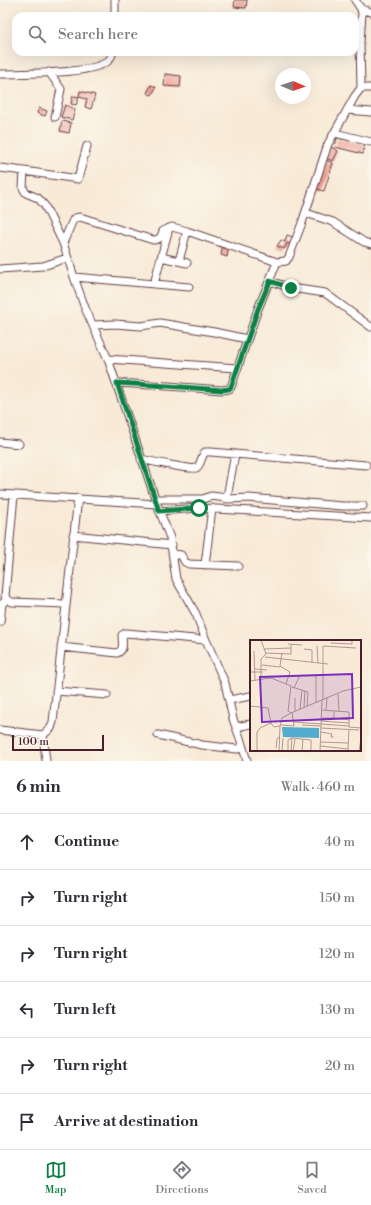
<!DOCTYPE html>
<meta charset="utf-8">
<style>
:root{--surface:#fff;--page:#f2f2f3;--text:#2b2b33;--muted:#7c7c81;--line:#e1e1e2;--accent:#0b8043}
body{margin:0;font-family:"Libre Bodoni",serif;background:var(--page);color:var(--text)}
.compass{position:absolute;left:275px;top:68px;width:36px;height:36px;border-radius:50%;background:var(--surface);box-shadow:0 4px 16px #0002;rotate:92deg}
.scale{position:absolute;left:12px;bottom:10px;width:92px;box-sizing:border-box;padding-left:4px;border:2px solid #4a1f2b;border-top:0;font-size:11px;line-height:14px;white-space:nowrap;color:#4a1f2b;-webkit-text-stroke:3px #fbf7ec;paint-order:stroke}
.stop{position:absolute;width:12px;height:12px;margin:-9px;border:3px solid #0b8043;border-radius:50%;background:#fff}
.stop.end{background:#0b8043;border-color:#fff;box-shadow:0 1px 4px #0008}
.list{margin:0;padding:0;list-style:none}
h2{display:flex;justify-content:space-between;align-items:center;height:52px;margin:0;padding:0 16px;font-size:17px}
h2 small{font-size:13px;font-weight:400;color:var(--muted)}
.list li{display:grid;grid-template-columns:26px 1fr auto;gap:12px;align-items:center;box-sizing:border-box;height:56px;padding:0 16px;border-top:1px solid var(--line)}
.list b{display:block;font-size:15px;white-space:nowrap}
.list em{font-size:13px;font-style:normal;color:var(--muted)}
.icon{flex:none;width:22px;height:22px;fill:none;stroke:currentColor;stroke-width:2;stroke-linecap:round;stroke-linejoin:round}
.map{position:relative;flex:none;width:371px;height:761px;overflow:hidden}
.search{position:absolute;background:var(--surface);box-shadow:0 4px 16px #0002;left:12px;right:12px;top:12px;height:44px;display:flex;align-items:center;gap:10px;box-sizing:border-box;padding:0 14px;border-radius:12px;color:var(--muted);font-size:15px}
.sheet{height:388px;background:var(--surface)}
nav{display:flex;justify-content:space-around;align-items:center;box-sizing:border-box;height:56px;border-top:1px solid var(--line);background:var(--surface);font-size:11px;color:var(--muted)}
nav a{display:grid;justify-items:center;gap:2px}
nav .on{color:var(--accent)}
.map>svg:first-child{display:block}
.building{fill:#ec998c}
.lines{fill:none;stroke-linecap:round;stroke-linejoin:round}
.street-casing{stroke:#643d45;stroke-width:9}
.street{stroke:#fff;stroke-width:7}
.route{stroke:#0b8043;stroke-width:5}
.inset-road{fill:none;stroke:#b29992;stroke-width:1}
.view{fill:#7b2cbf;fill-opacity:0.15;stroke:#7b2cbf;stroke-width:2}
.inset-edge{fill:none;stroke:#4a1f2b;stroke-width:2}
</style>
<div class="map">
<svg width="371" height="761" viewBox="0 0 371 761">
<rect width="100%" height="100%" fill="#fbf7ec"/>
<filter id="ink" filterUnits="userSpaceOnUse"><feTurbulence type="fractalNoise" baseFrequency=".025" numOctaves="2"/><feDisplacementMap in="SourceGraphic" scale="8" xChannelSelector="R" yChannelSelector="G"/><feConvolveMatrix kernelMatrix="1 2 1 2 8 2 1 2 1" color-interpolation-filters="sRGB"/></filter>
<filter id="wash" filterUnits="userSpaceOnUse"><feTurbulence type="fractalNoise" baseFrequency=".012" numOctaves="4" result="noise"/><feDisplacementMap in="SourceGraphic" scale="16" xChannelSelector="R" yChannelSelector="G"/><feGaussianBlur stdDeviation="0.9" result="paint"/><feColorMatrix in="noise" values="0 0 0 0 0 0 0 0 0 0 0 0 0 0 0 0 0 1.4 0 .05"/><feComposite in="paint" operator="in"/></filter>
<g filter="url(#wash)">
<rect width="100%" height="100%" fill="#f8ead7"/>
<g id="blocks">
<!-- building -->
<path class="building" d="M235 0H247L246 8 234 7Z
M165 74 181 76 180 87 164 86Z
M151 85 156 87 152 95 147 93Z
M80 91 95 95 91 109 85 107 87 99 79 97Z
M73 96 79 97 76 105 71 104Z
M65 105 75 109 72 120 61 117Z
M39 108 47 111 45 116 37 113Z
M62 121 71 123 69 133 60 131Z
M337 138 365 144 363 154 335 147Z
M331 147 338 151 333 161 326 158Z
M326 160 333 163 324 191 317 189Z
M287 235 295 238 292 245 287 243 284 249 277 246 281 240 285 242Z
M223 244 229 246 227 257 221 255Z"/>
</g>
</g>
<g filter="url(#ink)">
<use href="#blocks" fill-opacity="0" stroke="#643d45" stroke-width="1"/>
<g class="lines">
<!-- street casing -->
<g class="street-casing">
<path id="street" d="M361 9 371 12
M115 16V0
M49 72 61 89 55 117
M0 74C22 73 95 75 109 60 111 58 112 54 113 52
M361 88H371
M347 110 371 112
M335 133 371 142
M0 168 24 171 23 188 26 193 38 198 45 206 63 243 74 277 85 308 108 359 157 504 170 538 176 579 196 614 206 640 225 683 233 719 240 738 247 761
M24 171 78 179 87 146
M306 213 333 222 364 242 371 244
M63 243 73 220 75 218 80 217 153 240C160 240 161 237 163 231L172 227 187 231 277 262 286 261 289 257 302 223 328 144 355 96 361 88 360 42 362 14 361 9 355 0
M161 257 187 263
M179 261 187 231
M0 269 43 266 67 258
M74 277 189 287
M270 281 291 288 325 293 371 327
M154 284 169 228
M94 325 115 324 141 326 160 323 214 332 247 339
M108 359 237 368
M117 383 168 386 222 390 229 389 231 387 258 309 277 262
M0 442 19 444
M235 454 227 497V499L249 498 342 506H363
M141 459C149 461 192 470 196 468 201 466 201 456 205 452H211L366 465
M0 494 157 504
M14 495 5 596 7 599 12 602 65 604
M155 499H203L211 496 227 498
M159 511 199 508 371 518
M73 535 172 545
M173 554 181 555 185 562 189 564 238 566
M205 565 212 508
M0 622 2 604 7 599
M61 647 117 653C125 650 122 642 122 635L126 633 206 640
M56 691 107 695
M229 700 251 696
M236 727 251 724
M0 730 43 735 51 728 53 722 78 498
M43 735 46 761
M158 735 202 745 237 749 243 748"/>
</g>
<!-- street -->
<use href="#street" class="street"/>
</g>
</g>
<g class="lines" filter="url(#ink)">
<!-- route -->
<path class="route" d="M199 508 159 511 117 383 168 386 222 390 229 389 231 387 258 309 270 281 291 288"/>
</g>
<!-- overview -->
<g transform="translate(250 640)">
<rect width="111" height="111" fill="#f8ead7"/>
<path d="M32 87 69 88V98L33 97Z" fill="#53abd0"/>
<path class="inset-road" d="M87 0H111M81 3 102 4V0M38 4 52 5M67 6 68 23M14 9 41 8M54 9 62 10V23M4 11 5 41M15 13 41 14V5M32 13 30 26 40 32 36 44M15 17 78 24M12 25 30 27M5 29 17 30M0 32H13M66 35V63M11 38V19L16 14 11 0M0 41 21 38 41 46 38 71 41 73M42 47 58 52 57 66M44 48 50 35M88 54 89 71M73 60V6L106 8M0 66 18 68 21 83M54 67 55 51M50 69 52 50M71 70 99 72V87L111 88M76 70 77 58M45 71V58M71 78H84V71M84 78 100 80M71 81 99 83M44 82 99 86M31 85 44 86 42 72M52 85 71 86M71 88 109 90M71 92 82 94 81 97H84M70 102 98 103M70 106 98 109M26 108 27 99 30 96M98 110 99 90M7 111V92L10 88 21 83 24 87 30 86 32 78 41 73 93 51 111 47M29 111 30 86M32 111 33 98M38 111V100L42 98 61 100V111M41 111 42 98M43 111 45 99M52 111 53 99M70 111 72 60M109 111 111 99"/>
<path class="view" d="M102 34 103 78 12 82 10 37Z"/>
<rect width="111" height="111" class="inset-edge"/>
</g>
</svg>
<svg class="compass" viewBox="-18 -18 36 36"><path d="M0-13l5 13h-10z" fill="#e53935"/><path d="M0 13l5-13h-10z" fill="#7c7c81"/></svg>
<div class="scale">100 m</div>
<div class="stop" style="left:199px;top:508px"></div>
<div class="stop end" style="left:291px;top:288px"></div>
<div class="search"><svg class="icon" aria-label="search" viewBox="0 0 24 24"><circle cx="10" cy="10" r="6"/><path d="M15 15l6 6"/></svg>Search here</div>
</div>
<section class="sheet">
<h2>6 min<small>Walk · 460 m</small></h2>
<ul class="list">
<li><svg class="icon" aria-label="ahead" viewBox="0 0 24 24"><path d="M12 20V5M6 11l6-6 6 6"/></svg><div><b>Continue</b></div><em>40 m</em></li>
<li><svg class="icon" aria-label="right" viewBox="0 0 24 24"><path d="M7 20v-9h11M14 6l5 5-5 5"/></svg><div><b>Turn right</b></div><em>150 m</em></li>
<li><svg class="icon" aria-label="right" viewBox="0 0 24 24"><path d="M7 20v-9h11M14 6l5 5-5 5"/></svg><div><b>Turn right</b></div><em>120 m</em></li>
<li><svg class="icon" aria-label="left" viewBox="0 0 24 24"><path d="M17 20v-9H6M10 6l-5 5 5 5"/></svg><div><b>Turn left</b></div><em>130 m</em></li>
<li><svg class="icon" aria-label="right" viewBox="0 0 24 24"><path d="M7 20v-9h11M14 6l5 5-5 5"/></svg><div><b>Turn right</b></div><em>20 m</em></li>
<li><svg class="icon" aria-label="arrive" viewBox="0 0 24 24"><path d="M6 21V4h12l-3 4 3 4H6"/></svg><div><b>Arrive at destination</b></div></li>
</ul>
</section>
<nav>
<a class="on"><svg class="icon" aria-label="map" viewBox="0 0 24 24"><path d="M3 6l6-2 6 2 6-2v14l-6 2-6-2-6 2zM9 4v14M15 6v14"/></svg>Map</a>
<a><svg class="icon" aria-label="directions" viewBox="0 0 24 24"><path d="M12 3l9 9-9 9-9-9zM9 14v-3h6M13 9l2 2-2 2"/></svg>Directions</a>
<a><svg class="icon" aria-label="saved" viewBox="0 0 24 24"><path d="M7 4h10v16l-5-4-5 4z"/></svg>Saved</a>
</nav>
